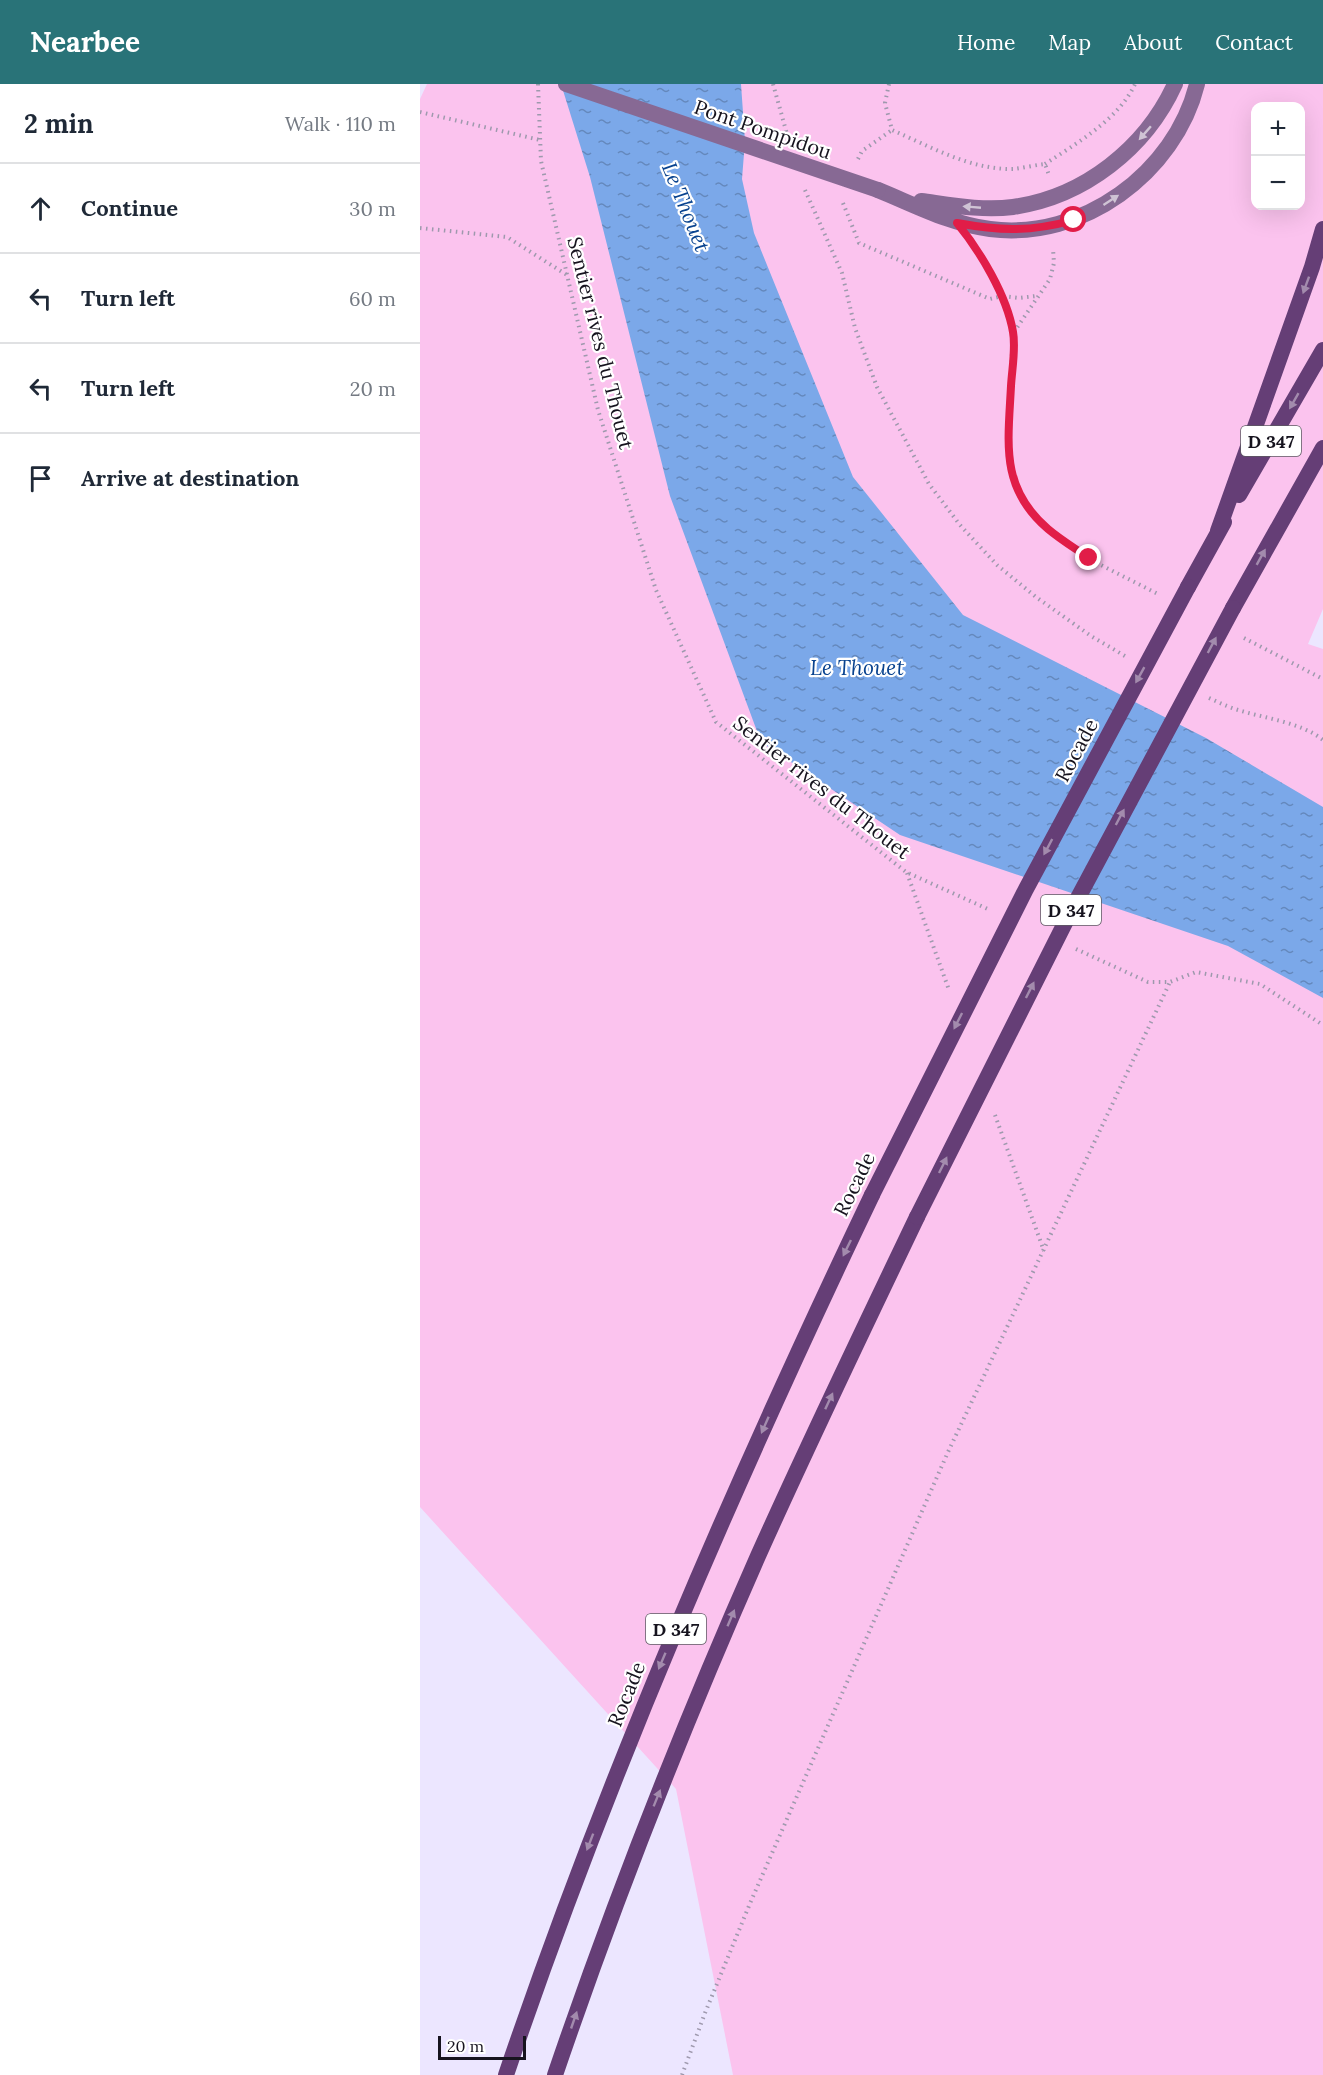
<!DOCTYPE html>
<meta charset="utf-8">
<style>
:root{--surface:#fff;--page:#f6f6f7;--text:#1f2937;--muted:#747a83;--line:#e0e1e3;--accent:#297378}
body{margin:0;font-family:Lora,serif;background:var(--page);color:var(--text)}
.controls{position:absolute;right:18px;top:18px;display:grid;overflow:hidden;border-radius:12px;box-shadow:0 6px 24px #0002}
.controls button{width:54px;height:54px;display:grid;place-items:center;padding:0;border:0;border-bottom:2px solid var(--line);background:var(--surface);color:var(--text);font:30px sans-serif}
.scale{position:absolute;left:18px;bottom:15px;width:88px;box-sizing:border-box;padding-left:6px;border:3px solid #16131e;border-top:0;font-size:16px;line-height:21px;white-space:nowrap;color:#16131e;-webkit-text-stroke:4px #fff;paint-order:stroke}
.stop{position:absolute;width:18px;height:18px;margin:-14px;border:4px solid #e11d48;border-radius:50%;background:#fff}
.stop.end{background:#e11d48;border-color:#fff;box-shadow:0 2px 6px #0008}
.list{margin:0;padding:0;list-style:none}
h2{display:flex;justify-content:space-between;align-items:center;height:78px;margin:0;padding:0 24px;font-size:26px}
h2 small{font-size:20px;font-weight:400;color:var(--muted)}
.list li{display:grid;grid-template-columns:39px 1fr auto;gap:18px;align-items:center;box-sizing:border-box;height:90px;padding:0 24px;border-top:2px solid var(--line)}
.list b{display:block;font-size:22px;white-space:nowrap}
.list em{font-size:20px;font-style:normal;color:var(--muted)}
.icon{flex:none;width:33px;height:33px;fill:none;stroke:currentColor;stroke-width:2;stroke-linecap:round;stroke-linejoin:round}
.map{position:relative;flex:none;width:903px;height:1991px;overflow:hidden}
header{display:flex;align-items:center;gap:36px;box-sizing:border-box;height:84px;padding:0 30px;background:var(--accent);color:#fff}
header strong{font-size:28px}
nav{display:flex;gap:33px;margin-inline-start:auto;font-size:21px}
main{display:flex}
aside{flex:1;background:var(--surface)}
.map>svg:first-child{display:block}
.green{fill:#fbc3ee;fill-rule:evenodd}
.water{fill:url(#water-ripples)}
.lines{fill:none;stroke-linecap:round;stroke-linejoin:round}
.path{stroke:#9e99ad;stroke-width:4;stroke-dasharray:1.5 4.5;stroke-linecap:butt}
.secondary{stroke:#876994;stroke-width:16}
.trunk{stroke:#653e76;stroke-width:16}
.secondary-bridge{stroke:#876994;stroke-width:16}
.trunk-bridge{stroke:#653e76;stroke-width:16}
.oneway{fill:#cfc3d4}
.oneway2{fill:#a38bad}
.route{stroke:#e11d48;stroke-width:8}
.labels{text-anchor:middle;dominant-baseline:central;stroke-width:4.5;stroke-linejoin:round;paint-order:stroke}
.shield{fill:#fff;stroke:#5c5a62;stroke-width:1.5}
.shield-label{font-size:18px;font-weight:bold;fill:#16131e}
.street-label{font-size:20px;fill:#16131e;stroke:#fff}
.water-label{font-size:21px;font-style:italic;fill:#09438f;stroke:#fff}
</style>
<header>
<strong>Nearbee</strong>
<nav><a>Home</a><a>Map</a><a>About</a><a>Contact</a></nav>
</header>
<main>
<aside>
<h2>2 min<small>Walk · 110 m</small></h2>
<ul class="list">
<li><svg class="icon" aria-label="ahead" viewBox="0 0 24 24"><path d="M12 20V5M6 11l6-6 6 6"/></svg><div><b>Continue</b></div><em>30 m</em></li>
<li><svg class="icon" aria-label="left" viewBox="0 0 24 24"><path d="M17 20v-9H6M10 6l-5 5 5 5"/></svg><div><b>Turn left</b></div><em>60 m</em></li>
<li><svg class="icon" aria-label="left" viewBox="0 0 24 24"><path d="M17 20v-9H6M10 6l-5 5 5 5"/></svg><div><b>Turn left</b></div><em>20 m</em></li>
<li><svg class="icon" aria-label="arrive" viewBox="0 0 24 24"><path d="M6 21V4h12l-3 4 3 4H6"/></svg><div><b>Arrive at destination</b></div></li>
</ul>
</aside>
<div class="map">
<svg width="903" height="1991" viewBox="0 0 903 1991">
<defs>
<pattern id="water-ripples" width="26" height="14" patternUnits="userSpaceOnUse" patternTransform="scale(1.5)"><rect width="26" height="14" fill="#7ba8e9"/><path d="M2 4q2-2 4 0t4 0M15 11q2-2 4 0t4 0" fill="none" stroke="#6488bc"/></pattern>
</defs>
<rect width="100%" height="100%" fill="#ece6ff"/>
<!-- green -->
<path class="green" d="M7 0H903V525L888 560 903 565V1991H313L256 1705 0 1423V15ZM836 22H880V122H836Z"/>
<!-- water -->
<path class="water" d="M141 0H321L325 57 322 95 334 149 433 393 543 531 786 654 903 723V914L808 862 480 751 341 658 250 412 170 93Z"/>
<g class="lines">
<!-- path -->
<path class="path" d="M118 0 121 77 178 326 236 506 296 638 486 788 570 826
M353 0 367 50
M469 0 465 19 472 46C509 62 551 86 593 85 603 84 615 81 625 80L629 91
M0 28 120 56
M438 75 442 67 472 46
M625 80C657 59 699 35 715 0
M385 106 422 189 435 244 457 303 509 400 540 441 577 481 616 513 671 552 705 572
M423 119 439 159 570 215 582 212 593 248 588 348 589 383 597 407 610 426 629 446 669 475 740 511
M0 144 87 153 147 191
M558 165 582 212 599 214 616 212
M594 248 630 195 634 179 633 165
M824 554 903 595
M789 614C798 618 806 622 815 625 842 634 881 638 903 656
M487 789 529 906
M656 865 728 898H750L776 888 840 900 903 941
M575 1031 624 1167
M262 1991 285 1929 331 1817 528 1368 750 898"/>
<!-- secondary -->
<path class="secondary" d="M458 106C495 121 530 140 570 145 662 157 755 89 777 0
M501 117C531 121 562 127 593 123 664 113 726 64 755 0"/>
<!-- trunk -->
<path class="trunk" d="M819 411 903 266
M798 447 892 183 903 145
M768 503 804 438
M813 524 903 364
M86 1991C188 1690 315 1398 452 1111
M135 1991C195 1815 263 1642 338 1472 389 1358 443 1246 497 1133"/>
<!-- secondary-bridge -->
<path class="secondary-bridge" d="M146 0 458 106"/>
<!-- trunk-bridge -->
<path class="trunk-bridge" d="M452 1111 606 805 768 503
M497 1133 651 827 813 524"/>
</g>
<!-- one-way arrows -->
<defs><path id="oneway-solid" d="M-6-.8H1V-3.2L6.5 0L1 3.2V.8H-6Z" transform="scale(1.5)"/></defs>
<g class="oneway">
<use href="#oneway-solid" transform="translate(725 49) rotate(131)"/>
<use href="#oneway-solid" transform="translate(691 116) rotate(-33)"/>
<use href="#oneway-solid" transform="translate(552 123) rotate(-175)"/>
</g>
<g class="oneway2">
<use href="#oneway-solid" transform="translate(886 201) rotate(110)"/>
<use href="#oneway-solid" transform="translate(874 317) rotate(120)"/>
<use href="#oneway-solid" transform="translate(841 473) rotate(-61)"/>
<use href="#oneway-solid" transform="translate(792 561) rotate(-62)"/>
<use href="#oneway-solid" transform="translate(720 591) rotate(119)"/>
<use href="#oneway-solid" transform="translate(700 733) rotate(-62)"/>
<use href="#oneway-solid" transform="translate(628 763) rotate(118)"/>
<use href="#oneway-solid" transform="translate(610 906) rotate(-63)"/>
<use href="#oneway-solid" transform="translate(538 937) rotate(117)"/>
<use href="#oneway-solid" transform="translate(523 1081) rotate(-64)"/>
<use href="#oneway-solid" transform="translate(427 1164) rotate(116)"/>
<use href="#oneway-solid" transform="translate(409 1317) rotate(-65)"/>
<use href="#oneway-solid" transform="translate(345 1341) rotate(114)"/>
<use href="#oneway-solid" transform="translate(311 1534) rotate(-67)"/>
<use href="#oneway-solid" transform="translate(242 1577) rotate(113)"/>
<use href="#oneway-solid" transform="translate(237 1714) rotate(-68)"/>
<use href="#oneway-solid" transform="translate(170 1758) rotate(111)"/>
<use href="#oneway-solid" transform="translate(154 1936) rotate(-71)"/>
</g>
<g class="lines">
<!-- route -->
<path class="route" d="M654 136C611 148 580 147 537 139 560 167 587 212 593 248 596 264 592 285 591 302 588 360 580 404 628 445 641 456 656 465 669 474"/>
</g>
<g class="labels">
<!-- shield labels -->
<g class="shield">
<rect x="821" y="342" width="60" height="30" rx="4.5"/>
<rect x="621" y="811" width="60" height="30" rx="4.5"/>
<rect x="226" y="1530" width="60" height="30" rx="4.5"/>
</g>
<g class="shield-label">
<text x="851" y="357">D 347</text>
<text x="651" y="826">D 347</text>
<text x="256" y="1545">D 347</text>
</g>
<!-- street labels -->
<g class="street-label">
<text transform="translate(343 45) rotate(19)">Pont Pompidou</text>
<text transform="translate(181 259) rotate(76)">Sentier rives du Thouet</text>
<text transform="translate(656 666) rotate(-62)">Rocade</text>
<text transform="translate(402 703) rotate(38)">Sentier rives du Thouet</text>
<text transform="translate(434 1100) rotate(-64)">Rocade</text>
<text transform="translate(206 1610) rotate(-68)">Rocade</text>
</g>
<!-- water labels -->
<g class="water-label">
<text transform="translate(266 123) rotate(68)">Le Thouet</text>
<text x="437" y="583">Le Thouet</text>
</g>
</g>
</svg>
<div class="controls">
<button>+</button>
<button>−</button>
</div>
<div class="scale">20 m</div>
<div class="stop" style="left:654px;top:136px"></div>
<div class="stop end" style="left:669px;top:474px"></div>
</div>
</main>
